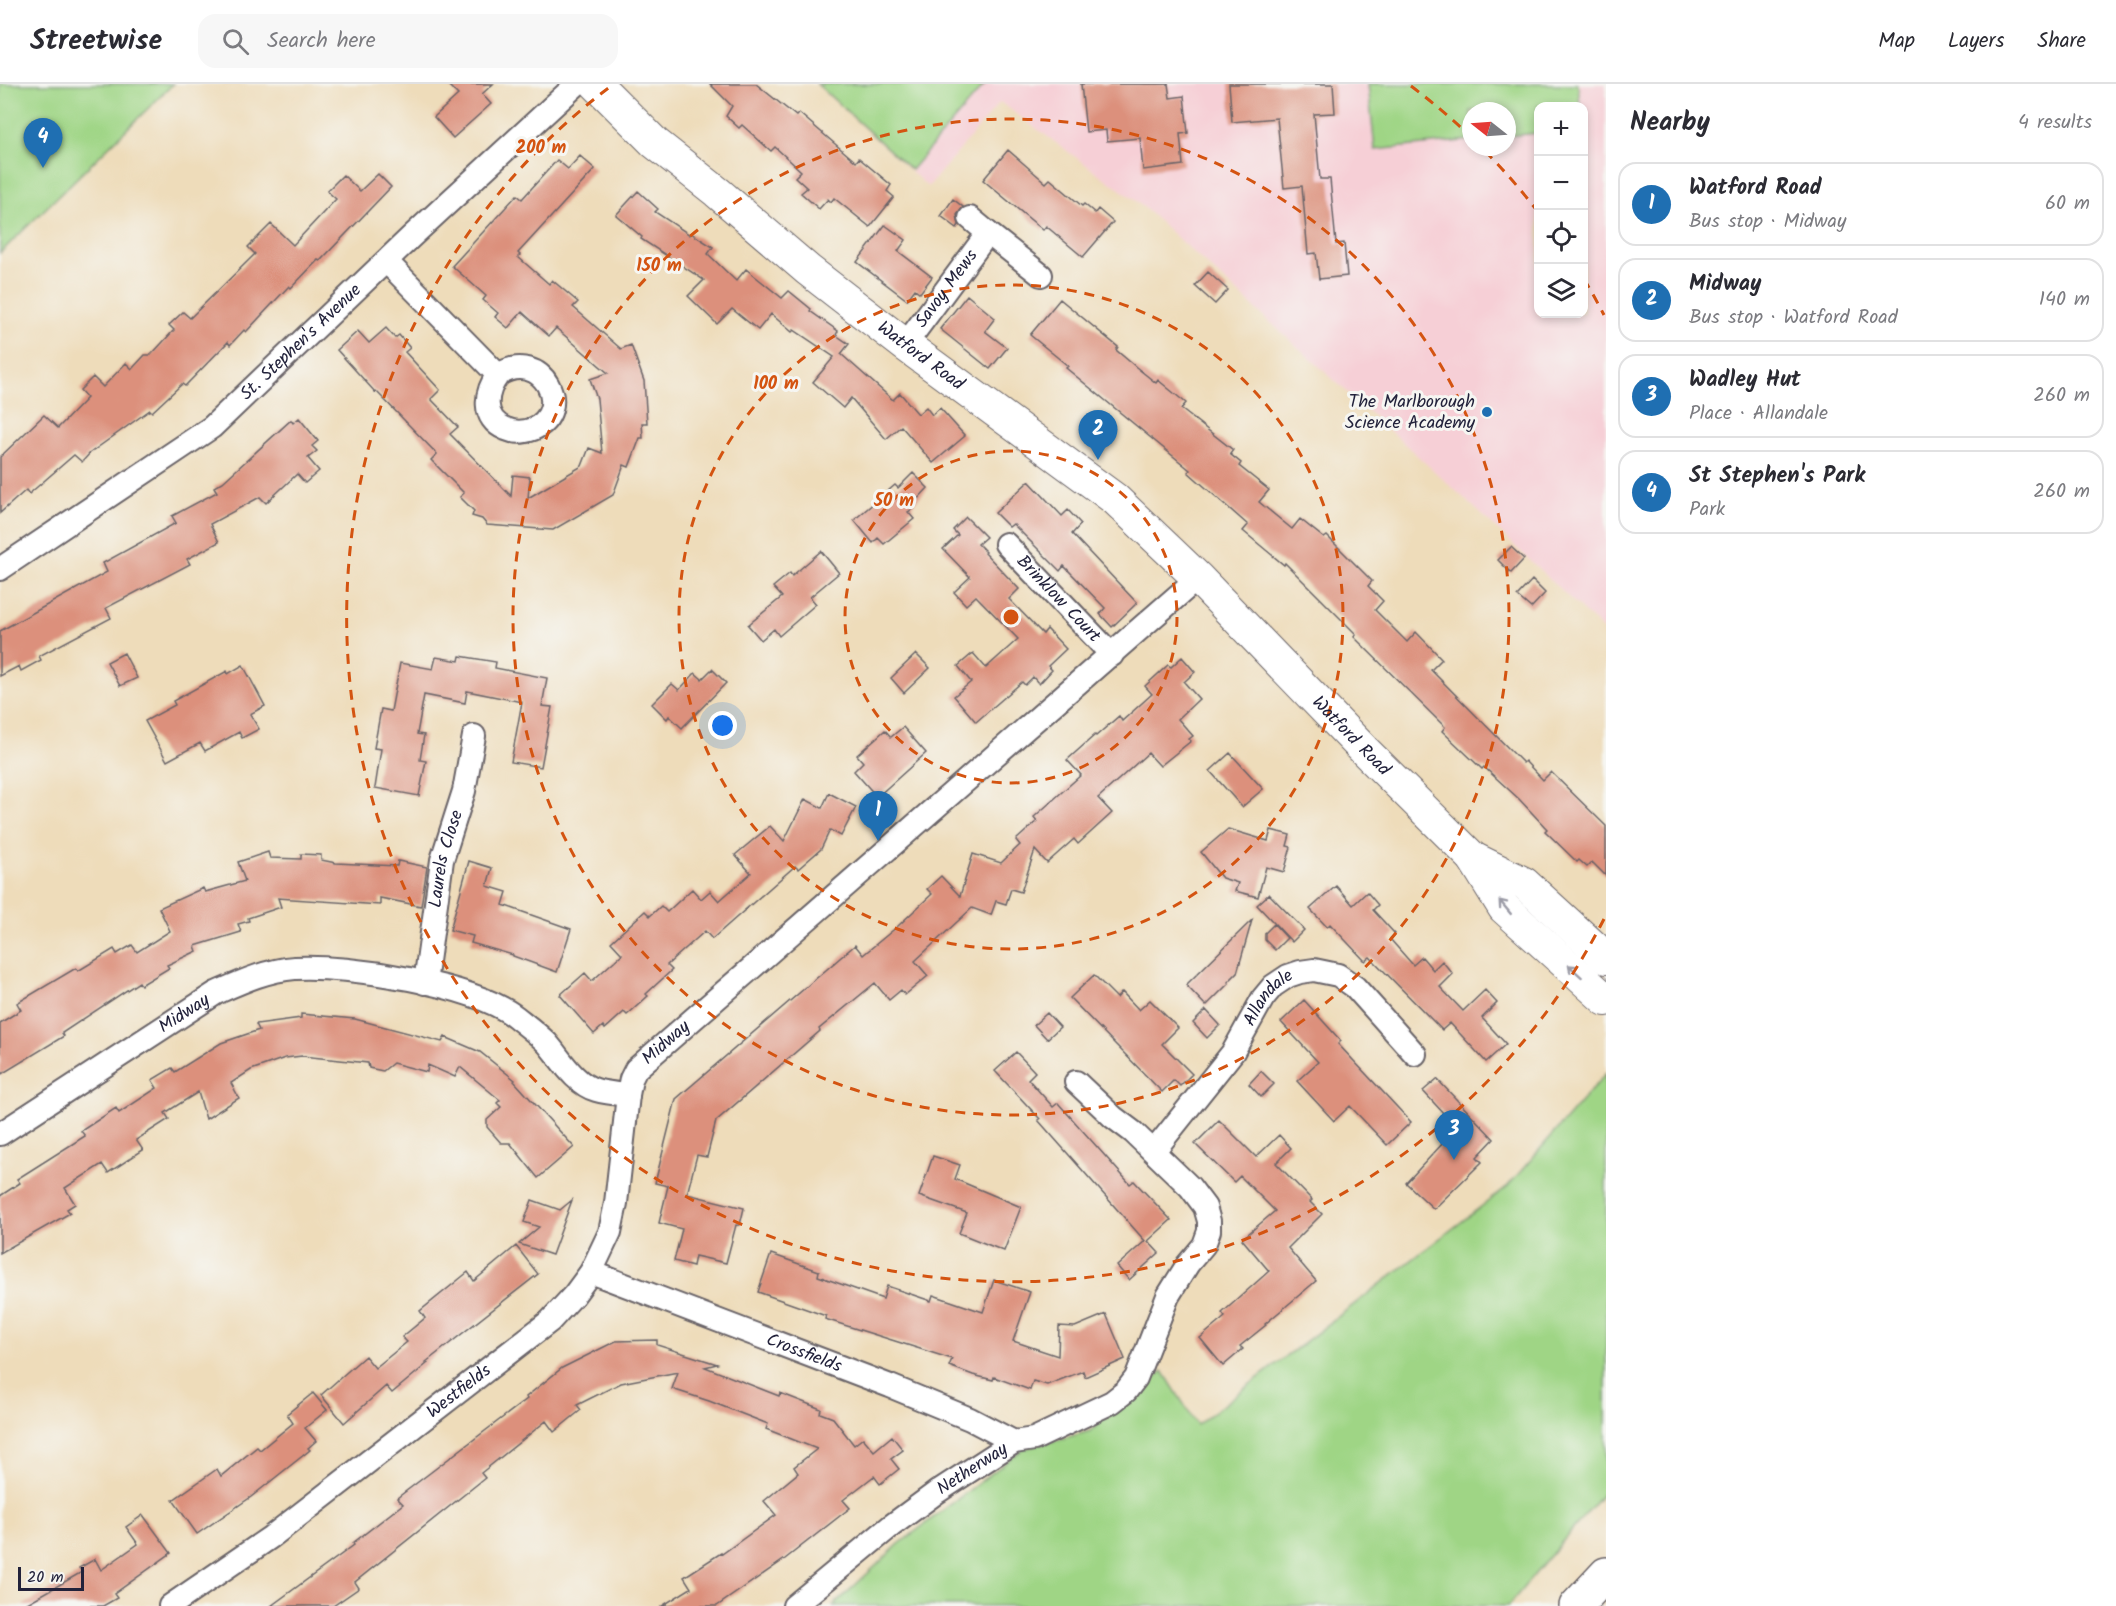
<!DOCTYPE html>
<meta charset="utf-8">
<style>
:root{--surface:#fff;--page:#f7f7f7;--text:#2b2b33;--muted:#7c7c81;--line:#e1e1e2;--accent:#1f6fb2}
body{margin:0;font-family:Kalam,sans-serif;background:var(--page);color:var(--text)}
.controls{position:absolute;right:18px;top:18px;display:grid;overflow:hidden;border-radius:12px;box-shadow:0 3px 9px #0003}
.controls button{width:54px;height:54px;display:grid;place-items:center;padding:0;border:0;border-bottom:2px solid var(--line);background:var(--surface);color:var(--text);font:30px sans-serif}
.compass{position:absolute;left:1462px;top:18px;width:54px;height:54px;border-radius:50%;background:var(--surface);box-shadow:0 3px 9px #0003;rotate:287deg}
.scale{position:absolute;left:18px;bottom:15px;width:66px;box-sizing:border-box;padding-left:6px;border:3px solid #22223b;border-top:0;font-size:16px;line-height:21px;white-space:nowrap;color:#22223b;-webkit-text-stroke:4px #f6f6f2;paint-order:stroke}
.you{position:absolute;left:723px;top:642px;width:21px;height:21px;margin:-15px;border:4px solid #fff;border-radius:50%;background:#1a73e8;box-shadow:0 0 0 9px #1a73e833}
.badge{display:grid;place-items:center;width:39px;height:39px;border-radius:50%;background:var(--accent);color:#fff;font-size:20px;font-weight:700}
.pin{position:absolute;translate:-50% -50px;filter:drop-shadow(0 2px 3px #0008)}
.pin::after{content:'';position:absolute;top:32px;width:21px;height:18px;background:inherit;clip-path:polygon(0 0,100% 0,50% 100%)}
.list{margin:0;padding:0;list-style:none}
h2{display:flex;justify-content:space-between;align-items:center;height:78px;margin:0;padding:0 24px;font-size:26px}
h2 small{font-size:20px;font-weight:400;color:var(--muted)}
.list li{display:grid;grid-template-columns:39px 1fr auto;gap:18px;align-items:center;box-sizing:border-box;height:84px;margin:0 12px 12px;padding:0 12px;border:2px solid var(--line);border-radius:18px}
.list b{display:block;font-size:22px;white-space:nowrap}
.list p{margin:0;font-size:20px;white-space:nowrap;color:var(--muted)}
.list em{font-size:20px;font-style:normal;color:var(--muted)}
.icon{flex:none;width:33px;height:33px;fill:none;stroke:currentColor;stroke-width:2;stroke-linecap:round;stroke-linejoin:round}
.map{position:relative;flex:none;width:1606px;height:1522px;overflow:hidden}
header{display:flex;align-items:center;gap:36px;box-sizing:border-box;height:84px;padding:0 30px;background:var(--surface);border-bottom:2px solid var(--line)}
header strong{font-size:28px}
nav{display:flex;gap:33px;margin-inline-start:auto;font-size:21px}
.search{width:420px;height:54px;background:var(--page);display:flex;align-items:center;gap:15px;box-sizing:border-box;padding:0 21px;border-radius:18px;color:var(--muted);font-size:22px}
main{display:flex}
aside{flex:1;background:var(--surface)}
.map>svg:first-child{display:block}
.built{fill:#f6cfd6;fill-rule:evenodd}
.green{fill:#9fd585;stroke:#607c60;stroke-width:1.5}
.building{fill:#dc907b}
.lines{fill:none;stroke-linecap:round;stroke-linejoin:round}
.street-casing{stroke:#696367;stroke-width:26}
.secondary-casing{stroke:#696367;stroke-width:34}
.highway-casing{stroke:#696367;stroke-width:36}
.street{stroke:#fff;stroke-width:22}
.secondary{stroke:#fff;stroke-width:32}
.highway{stroke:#fff;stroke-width:33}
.oneway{stroke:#9c9ca7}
.ring{fill:none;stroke:#d45411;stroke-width:3;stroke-dasharray:10 8}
.poi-dot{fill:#1f6fb2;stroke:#f6f6f2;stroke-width:2}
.labels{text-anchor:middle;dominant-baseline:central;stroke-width:6;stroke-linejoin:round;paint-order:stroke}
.street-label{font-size:18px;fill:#22223b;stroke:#f6f6f2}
.poi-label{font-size:18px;fill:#22223b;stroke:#f6f6f2;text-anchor:end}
.centre{fill:#d45411;stroke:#f6f6f2;stroke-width:3}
.ring-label{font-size:18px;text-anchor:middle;font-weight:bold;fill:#d45411;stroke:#f6f6f2;stroke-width:6;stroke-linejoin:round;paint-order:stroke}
</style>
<header>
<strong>Streetwise</strong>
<div class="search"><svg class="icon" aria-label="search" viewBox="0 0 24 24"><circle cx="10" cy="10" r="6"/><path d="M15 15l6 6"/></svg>Search here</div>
<nav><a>Map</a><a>Layers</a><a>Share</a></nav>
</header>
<main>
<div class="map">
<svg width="1606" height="1522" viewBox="0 0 1606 1522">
<rect width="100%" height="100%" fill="#f6f6f2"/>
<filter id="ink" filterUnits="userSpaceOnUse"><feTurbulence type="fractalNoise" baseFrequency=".0167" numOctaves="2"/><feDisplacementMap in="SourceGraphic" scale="12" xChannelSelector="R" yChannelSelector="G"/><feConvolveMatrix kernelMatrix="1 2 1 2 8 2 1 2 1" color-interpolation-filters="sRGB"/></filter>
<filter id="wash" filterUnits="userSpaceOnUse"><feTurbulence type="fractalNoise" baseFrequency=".008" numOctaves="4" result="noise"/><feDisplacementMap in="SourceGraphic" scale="24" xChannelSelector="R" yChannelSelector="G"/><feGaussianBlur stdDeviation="1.35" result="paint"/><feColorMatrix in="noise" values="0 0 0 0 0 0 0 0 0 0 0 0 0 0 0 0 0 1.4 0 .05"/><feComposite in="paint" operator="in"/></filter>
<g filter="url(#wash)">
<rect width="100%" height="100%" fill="#eedcba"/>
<!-- built -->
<path class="built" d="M816 0H1606V549L1477 426 1140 120 1000 18 928 103ZM1538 22H1584V230H1538ZM1471 27H1507V63H1471Z"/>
<!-- green -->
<path class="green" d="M0 0H173L0 169Z
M817 0H985L911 86Z
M1368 0H1578L1580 22H1538V49L1507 52V27H1471V56L1375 66Z
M1606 989V1406L1508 1522H833L899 1460 1023 1365 1090 1347 1163 1287 1197 1341 1508 1102Z"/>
<g id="blocks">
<!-- building -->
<path class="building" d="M447 0H493L482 10 491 20 453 54 434 33 458 11Z
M710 0H756L796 32 799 29 856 78 859 74 891 101 887 107 894 113 870 143 834 114 831 118 828 115 819 125 801 109 807 104 795 93 801 87 775 63 771 67 742 41 739 44 726 32 732 22Z
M1081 0H1168L1170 14 1184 12 1188 49 1180 50 1183 81 1143 86 1140 54 1107 57 1106 46 1086 48Z
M1229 0H1333L1335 29 1314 30 1320 95H1330L1336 160 1344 159 1347 192 1319 195 1316 169 1308 170 1302 102 1284 104 1277 34 1232 38Z
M1008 66 1046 99 1050 95 1082 122 1084 120 1095 129 1098 125 1113 138 1083 173 1046 142 1043 146 983 96Z
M580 72 595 85 518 169 520 171 518 173 549 200 552 196 578 218 573 223 621 265 631 261 644 297 647 339H642L643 354H640L629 383 624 381 613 411 553 446 487 441 482 435 472 432 474 427 460 413 464 409 431 376 437 370 376 307 375 308 337 266 358 247 369 259 386 244 395 254 399 251 410 264 405 268 440 306 431 315 458 343 450 350 511 412 513 391 530 393 528 414 582 382 589 364 602 369 597 315 590 295 608 289 556 244 549 252 522 228 508 244 495 233 498 229 483 216 486 212 452 182 517 111 522 115 557 76 568 85Z
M378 90 391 103 320 177 318 176 291 204 289 202 246 248 244 246 230 261 228 258 185 302 182 300 152 328 150 326 90 369 82 378 74 371 29 410 26 406 0 429V373L44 331 58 344 87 314 80 306 93 293 103 303 126 279 132 285 145 271H151L174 246 169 241 183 228 190 234 255 170 248 163 271 140 293 161 336 115 327 107 343 91 360 107Z
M638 107 658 125 655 128 690 151 691 149 713 163 708 170 736 197 746 185 782 214 789 207 811 225 810 227 838 247 836 251 849 260 841 270 893 316 900 309 918 330 926 323 932 331 940 324 965 352 933 379 901 342 886 355 851 314 843 324 813 298 834 273 794 246 792 248 771 230 758 246 732 225 717 240 688 212 704 196 641 155 642 153 616 131Z
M953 115 963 123 957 131 959 141 957 144 941 132Z
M885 141 906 156 898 167 932 193 920 209 915 205 907 216 857 178Z
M1208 188 1228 206 1215 220 1195 202Z
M967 211 995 234 985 247 1007 264 990 285 940 245Z
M1060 215 1118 263 1116 266 1136 283 1156 299 1158 296 1186 319 1181 325 1233 366 1230 370 1241 379 1239 382 1269 406 1259 418 1292 445 1300 435 1324 454 1327 452 1372 497 1368 502 1383 517 1375 526 1407 558 1416 548 1442 575 1431 586 1523 679 1525 677 1543 696 1551 688 1606 742V792L1592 778 1587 783 1579 776 1577 778 1545 747 1547 745 1519 715 1484 683 1482 685 1442 647 1445 643 1354 553 1356 550 1285 479 1284 481 1243 447 1248 441 1188 388 1190 386 1066 284 1068 282 1030 251Z
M299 334 318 357 312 362 317 367 308 374 319 387 305 399 297 390 266 419 260 413 210 440 219 458 187 475 190 480 106 524 111 534 39 572 41 576 21 587 19 582 0 592V547L107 488 103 479 176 439 172 432 217 408 214 403 223 398 291 336 293 339Z
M913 389 928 404 912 421 914 424 908 428 914 435 884 460 878 454 873 459 854 436 895 401 898 404Z
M1029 397 1062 432 1068 426 1081 440 1072 450 1137 519 1112 543 1100 530 1105 524 1064 482 1060 487 1013 440 1009 443 995 429Z
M966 433 986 453 978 460 986 468 985 469 1019 505 1009 515 1043 550 1047 545 1066 565 1048 582 1052 586 1039 600 1033 593 1025 601 1022 598 976 638 954 612 971 598 958 582 973 569 986 584 1018 555 976 512 966 521 954 508 970 493 943 465 958 451 953 446Z
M1511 463 1524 475 1511 489 1498 476Z
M821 467 839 489 810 513 816 520 779 552 774 545 761 556 748 541 782 513 773 503 790 489 792 492Z
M1532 496 1545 509 1531 524 1517 512Z
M124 569 137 594 120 602 107 578Z
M916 570 930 584 904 609 891 594Z
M460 572 496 578 495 584 547 594 542 622 552 623 541 683 511 678 522 618 467 607 465 619 424 611 417 650 424 651 420 676 426 677 419 712 375 704 381 665 374 664 381 625 391 627 400 579 433 585 436 573 459 577Z
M1182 573 1195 588 1184 598 1199 615 1178 635 1193 652 1189 655 1191 657 1160 682 1148 669 1098 714 1112 729 1078 760 1074 755 1047 779 1035 766 1021 808 1011 805 1006 820 996 817 991 831 972 824 915 877 928 892 905 911 901 906 889 916 875 899 819 945 820 947 716 1037 707 1073 697 1071 687 1110 744 1124 740 1141H736L726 1179 695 1172 693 1182 674 1177 682 1145 659 1139 668 1102 655 1099 676 1015 855 861 863 871 898 842 932 810 927 805 941 792 960 812 973 770 1001 779 1020 761 1016 756 1037 737 1034 733 1081 691 1067 676 1095 651 1096 652 1119 632 1122 637 1152 610 1145 602 1168 581 1171 583Z
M243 581 265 622 250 630 259 645 242 654 239 648 205 667 200 659 167 677 145 637 175 621 173 617 227 587 228 590Z
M712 585 726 599 682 644 669 632 667 635 652 620 672 600 679 606 695 589 702 595Z
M903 643 926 669 877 713 854 687 863 678 857 671 885 646 891 653Z
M1230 669 1263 705 1242 723 1210 687Z
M829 709 856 723 841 752 830 746 821 765 798 785 795 782 712 855 705 847 667 881 672 886 646 910 648 912 627 931 624 928 605 945 603 942 594 950 560 911 585 889 592 897 622 870 611 858 645 827 650 832 661 822 667 828 692 805 701 815 710 807 719 817 751 789 735 771 770 742 784 757 805 715 822 724Z
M1228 745 1268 757 1271 746 1290 751 1287 762 1291 763 1284 788 1266 783 1258 813 1235 807 1238 799 1222 794 1201 768Z
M268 768 270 774 301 775V770L321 771V776L336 779 397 782 398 777 427 783 421 822 380 814V821L278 814 281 823 248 834 249 837 238 840 241 848 195 862 197 867 167 881 169 884 141 901 139 898 62 949 64 952 0 991V939L21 926 17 919 76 884 78 887 114 865 117 870 132 861 137 868 170 847 159 824 203 804 205 808 245 797 238 778Z
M469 777 492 784 487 802 507 808 503 821 571 845 557 888 513 872V871L471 859 473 852 450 846Z
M1336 802 1353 821 1367 808 1378 821 1373 826 1395 850 1390 855 1413 881 1422 873 1433 886 1442 877 1453 890 1440 903 1463 927 1485 906 1497 919 1482 934 1506 960 1486 978 1450 939 1442 946 1370 873 1365 877 1330 840 1327 843 1310 825Z
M1269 810 1304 846 1292 858 1257 821Z
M1252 836 1237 889 1228 898 1229 899 1206 922 1186 901Z
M1274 840 1287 854 1275 866 1265 856V849Z
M1094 891 1117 914 1122 908 1139 926 1150 916 1178 944 1162 960 1192 990 1180 1002 1174 996 1162 1008 1070 914Z
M1304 916 1341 957 1338 960 1411 1038 1387 1061 1350 1022 1334 1037 1297 997 1318 978 1281 938Z
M1206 926 1220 941 1207 954 1193 939Z
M1047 929 1060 943 1047 955 1034 941Z
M301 930 355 935 442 958 445 953 480 968 515 996 514 997 574 1063 538 1094 510 1059H501L487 1043V1036L501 1023 497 1019 500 1016 460 983 455 993 428 981 427 988 393 979 383 987 369 984 368 979 302 972 285 974 251 986 231 999 239 1014 206 1035 198 1008 165 1029 169 1035 136 1056 143 1066 108 1089 102 1080 65 1104 75 1120 67 1125 70 1129 0 1169V1112L20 1099 17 1095 85 1052 81 1047 116 1024 119 1029 157 1004 152 996 172 984 175 988 221 959 259 946 256 940 301 934Z
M1016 968 1035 988 1028 995 1053 1023 1058 1019 1130 1100 1134 1097 1171 1136 1148 1157 1159 1169 1129 1196 1117 1182 1145 1157 1038 1036 1040 1035 995 987Z
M1261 987 1274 1000 1261 1013 1249 1000Z
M1437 995 1494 1055 1477 1073 1482 1078 1434 1125 1406 1099 1457 1044 1423 1007Z
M1219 1036 1256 1073 1279 1051 1291 1064 1276 1079 1312 1116 1310 1118 1322 1130 1288 1164 1316 1197 1265 1240 1266 1241 1240 1262 1243 1265 1223 1282 1200 1254 1225 1233 1222 1229 1269 1187 1242 1155 1275 1127 1240 1092 1234 1098 1195 1060Z
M933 1072 960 1081 955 1095 1021 1123 1004 1167 959 1149 967 1129 919 1112Z
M532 1116 560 1126 572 1116 552 1171 519 1160 539 1143 524 1138Z
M516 1162 538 1190 426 1278 428 1279 392 1309 386 1302 344 1339 321 1311 365 1272 375 1284 407 1258 402 1253 425 1234 420 1227 468 1188 474 1197Z
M771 1170 819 1187 818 1192 883 1215 887 1202 931 1217 933 1211 983 1228 994 1196 1030 1208 1013 1257 1058 1272 1059 1242 1075 1243 1106 1230 1125 1275 1085 1293 1083 1287 1047 1301 1033 1297 1030 1306 994 1293 993 1296 973 1291 949 1282 952 1275 825 1235 826 1232 758 1208Z
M657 1256V1261L717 1280 705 1283 779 1312 780 1309 821 1325 820 1329 833 1334 854 1361 863 1354 874 1367 892 1352 903 1366 891 1375 899 1385 880 1400 874 1392 843 1416 850 1424 785 1475 717 1522H662L691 1504 684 1493 721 1469 722 1470 776 1431 764 1417 798 1389 794 1383 817 1365 766 1345 768 1340 709 1317 672 1305 678 1288 621 1299 577 1321 581 1326 554 1348 546 1337 481 1389 485 1394 355 1498 359 1504 333 1522H271L354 1461 353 1459 403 1420 397 1414 527 1315 526 1313 562 1284 616 1257Z
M313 1309 327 1326 305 1344 316 1357 308 1364 310 1366 251 1413 197 1450 173 1416 217 1385 221 1392 257 1363 260 1366 293 1339 287 1330Z
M143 1431 171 1469 114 1510 117 1514 103 1522H22L82 1488 79 1484 95 1475 101 1486 138 1460 126 1443Z"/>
</g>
</g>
<g filter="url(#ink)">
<use href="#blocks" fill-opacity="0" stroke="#696367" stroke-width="1.5"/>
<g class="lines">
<!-- street casing -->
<g class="street-casing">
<g id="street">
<path d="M988 149 1041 191"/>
<path d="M387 178 498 291C485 308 481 335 506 345 515 349 525 348 533 345 574 327 543 263 498 291"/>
<path id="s1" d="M905 261 988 149 970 134"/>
<path id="s2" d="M1006 460 1112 571"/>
<path id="s3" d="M0 485 212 343 411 153 577 0"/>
<path id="s4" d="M425 899 442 776 464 707 474 652"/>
<path id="s5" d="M0 1050 216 909C241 898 267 886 295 884 348 881 473 900 516 933 526 941 538 950 547 959 561 975 575 1000 596 1006 606 1009 618 1010 628 1011"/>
<path id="s6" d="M1154 1067 1233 968 1263 914 1273 902 1288 892 1300 888 1314 886 1338 891 1355 903 1415 970"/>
<path id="s7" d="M591 1188 890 1302 970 1335 1014 1358"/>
<path id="s8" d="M170 1522 271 1453 550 1237 574 1211 591 1188 610 1148 616 1119 628 1011 631 995 636 985 1198 494"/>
<path id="s9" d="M794 1522 891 1442 937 1408 1014 1358 1034 1355 1112 1318 1126 1307 1136 1294 1168 1212 1188 1180 1204 1161 1209 1147V1137L1205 1123 1190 1103 1133 1048 1113 1033 1076 998"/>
</g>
</g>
<!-- secondary casing -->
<g class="secondary-casing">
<g id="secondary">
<path id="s10" d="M596 0 655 59 717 108 808 186 905 261 1115 415 1198 494 1364 666 1473 774 1504 824 1606 916"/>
<path d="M1473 774 1524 799 1606 874"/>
</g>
</g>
<!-- highway casing -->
<g class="highway-casing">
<path id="highway" d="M1576 1522 1606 1490"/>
</g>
<!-- street -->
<use href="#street" class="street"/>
<!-- secondary -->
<use href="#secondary" class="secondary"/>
<!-- highway -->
<use href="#highway" class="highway"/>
</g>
<!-- one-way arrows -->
<defs><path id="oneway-shaft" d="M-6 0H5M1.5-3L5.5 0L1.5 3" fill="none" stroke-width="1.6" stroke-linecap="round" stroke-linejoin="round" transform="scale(1.5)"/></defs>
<g class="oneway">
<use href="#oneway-shaft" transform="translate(1505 823) rotate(-130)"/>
<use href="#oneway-shaft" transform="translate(1575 887) rotate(-138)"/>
</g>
</g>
<!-- distance rings -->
<g class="ring">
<circle cx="1011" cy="533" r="166"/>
<circle cx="1011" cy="533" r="332"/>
<circle cx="1011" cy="533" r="498"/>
<path d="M1604 835A665 665 0 1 1 611 2M1411 2A665 665 0 0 1 1469 51M1485 67A665 665 0 0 1 1535 124M1584 195A665 665 0 0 1 1604 231"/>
</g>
<!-- markers -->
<circle class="poi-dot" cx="1487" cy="328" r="6"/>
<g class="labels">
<!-- street labels -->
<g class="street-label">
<text stroke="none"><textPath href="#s1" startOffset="70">Savoy Mews</textPath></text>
<text stroke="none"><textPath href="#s3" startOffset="378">St. Stephen's Avenue</textPath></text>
<text stroke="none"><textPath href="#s10" startOffset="424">Watford Road</textPath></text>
<text stroke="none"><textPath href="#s2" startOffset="76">Brinklow Court</textPath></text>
<text stroke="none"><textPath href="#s10" startOffset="1000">Watford Road</textPath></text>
<text stroke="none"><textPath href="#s4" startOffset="126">Laurels Close</textPath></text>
<text stroke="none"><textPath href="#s6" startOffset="192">Allandale</textPath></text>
<text stroke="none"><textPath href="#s5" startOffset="220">Midway</textPath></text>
<text stroke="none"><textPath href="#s8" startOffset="789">Midway</textPath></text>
<text stroke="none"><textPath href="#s7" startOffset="228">Crossfields</textPath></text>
<text stroke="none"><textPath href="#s8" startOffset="360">Westfields</textPath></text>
<text stroke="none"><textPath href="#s9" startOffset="225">Netherway</textPath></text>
</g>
<!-- poi labels -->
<g class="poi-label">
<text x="1475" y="318">The Marlborough<tspan x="1475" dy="21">Science Academy</tspan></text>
</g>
</g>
<circle cx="1011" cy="533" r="9" class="centre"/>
<g class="ring-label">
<text x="541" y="69">200 m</text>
<text x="659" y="187">150 m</text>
<text x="776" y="305">100 m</text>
<text x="894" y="422">50 m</text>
</g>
</svg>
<div class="controls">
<button>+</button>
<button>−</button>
<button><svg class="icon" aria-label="locate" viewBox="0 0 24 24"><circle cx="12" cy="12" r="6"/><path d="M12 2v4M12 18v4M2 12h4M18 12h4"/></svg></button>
<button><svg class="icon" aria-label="layers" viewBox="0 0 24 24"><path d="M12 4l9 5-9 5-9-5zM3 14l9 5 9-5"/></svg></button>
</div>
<svg class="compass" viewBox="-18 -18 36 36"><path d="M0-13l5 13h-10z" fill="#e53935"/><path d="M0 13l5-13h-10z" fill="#7c7c81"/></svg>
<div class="scale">20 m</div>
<div class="you"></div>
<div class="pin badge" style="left:878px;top:757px">1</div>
<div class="pin badge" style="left:1098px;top:376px">2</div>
<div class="pin badge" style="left:1454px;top:1076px">3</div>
<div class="pin badge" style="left:43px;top:84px">4</div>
</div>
<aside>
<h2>Nearby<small>4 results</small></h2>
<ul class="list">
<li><span class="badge">1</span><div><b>Watford Road</b><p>Bus stop · Midway</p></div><em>60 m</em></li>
<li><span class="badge">2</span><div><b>Midway</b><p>Bus stop · Watford Road</p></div><em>140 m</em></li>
<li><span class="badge">3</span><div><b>Wadley Hut</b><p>Place · Allandale</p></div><em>260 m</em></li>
<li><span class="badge">4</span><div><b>St Stephen's Park</b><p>Park</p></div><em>260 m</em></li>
</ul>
</aside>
</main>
